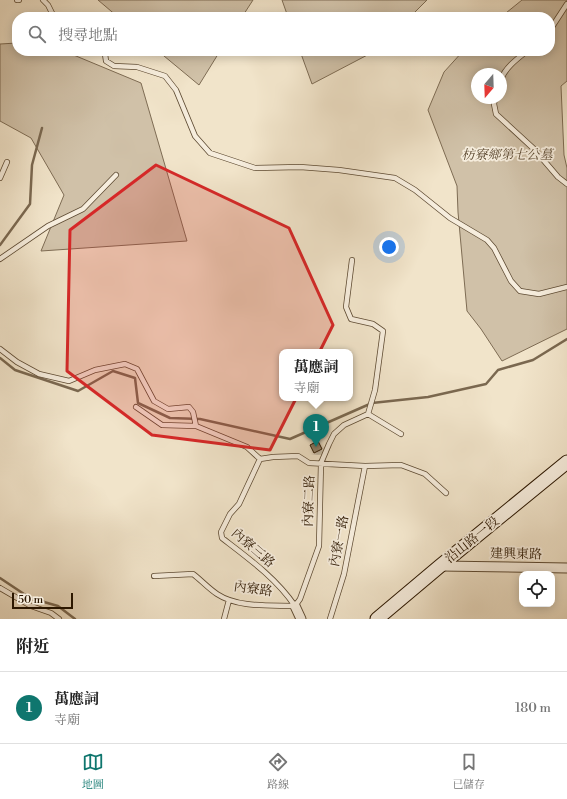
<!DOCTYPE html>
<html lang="zh-TW">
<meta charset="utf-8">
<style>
:root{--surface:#fff;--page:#f6f6f6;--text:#222;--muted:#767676;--line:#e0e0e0;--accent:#0f766e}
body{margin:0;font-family:"Libre Bodoni","Noto Serif TC",serif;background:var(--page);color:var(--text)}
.controls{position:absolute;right:12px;bottom:12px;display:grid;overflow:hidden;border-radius:8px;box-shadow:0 2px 10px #0003}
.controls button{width:36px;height:36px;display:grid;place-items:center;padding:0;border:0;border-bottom:1px solid var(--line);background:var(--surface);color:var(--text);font:20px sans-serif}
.compass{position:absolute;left:471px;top:68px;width:36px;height:36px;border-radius:50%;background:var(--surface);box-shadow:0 2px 10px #0003;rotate:199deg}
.scale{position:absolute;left:12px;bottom:10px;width:61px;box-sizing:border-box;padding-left:4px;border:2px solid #2c1700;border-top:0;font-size:11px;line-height:14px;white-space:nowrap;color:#2c1700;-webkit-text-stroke:3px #f6eddd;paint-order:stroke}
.you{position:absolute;left:389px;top:247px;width:14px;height:14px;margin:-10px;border:3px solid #fff;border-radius:50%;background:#1a73e8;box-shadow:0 0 0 6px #1a73e833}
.badge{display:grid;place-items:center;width:26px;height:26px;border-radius:50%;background:var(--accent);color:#fff;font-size:13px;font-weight:700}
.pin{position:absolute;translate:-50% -33px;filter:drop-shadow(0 1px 2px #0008)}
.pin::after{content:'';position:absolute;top:21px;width:14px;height:12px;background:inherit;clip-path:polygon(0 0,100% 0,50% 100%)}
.popup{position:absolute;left:279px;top:349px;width:74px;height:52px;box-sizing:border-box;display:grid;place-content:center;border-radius:8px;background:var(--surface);filter:drop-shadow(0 1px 3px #0005);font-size:13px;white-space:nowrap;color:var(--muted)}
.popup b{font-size:15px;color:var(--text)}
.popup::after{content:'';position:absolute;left:50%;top:100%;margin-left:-8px;border:8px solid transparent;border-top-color:var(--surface)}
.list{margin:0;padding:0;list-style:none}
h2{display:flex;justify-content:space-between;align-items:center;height:52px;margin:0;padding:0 16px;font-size:17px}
h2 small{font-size:13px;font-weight:400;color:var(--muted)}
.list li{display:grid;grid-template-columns:26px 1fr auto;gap:12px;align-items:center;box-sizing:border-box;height:72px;padding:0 16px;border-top:1px solid var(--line)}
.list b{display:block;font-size:15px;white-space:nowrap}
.list p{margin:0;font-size:13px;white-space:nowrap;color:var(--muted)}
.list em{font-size:13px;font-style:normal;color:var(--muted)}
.icon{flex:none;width:22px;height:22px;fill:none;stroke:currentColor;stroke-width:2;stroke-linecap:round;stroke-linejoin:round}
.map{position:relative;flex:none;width:567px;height:619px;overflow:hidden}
.search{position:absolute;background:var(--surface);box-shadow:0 2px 10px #0003;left:12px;right:12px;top:12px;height:44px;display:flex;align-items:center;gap:10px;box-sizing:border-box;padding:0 14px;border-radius:16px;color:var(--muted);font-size:15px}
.sheet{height:124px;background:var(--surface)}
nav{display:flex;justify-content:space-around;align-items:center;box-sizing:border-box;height:56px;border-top:1px solid var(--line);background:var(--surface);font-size:11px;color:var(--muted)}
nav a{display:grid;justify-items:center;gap:2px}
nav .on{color:var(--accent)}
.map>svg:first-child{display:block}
.green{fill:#d0c1a8;stroke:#7e6c54;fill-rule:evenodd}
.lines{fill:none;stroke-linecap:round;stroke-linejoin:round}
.stream{stroke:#7a6850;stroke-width:2.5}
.building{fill:#928269;stroke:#2c1700;filter:url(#shadow)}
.lane-casing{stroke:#5d4a32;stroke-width:6}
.street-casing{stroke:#5d4a32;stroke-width:11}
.secondary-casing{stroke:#2c1700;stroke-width:15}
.lane{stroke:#f6eddd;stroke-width:4.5}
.street{stroke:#f6eddd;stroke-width:9}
.secondary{stroke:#f6eddd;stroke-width:13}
.marked{fill:#d62828;fill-opacity:0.2;stroke:#d62828;stroke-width:3;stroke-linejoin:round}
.labels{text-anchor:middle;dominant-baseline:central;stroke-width:3.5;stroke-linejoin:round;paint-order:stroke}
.park-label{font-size:13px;font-style:italic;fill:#5d4a32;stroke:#f6eddd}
.street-label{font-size:13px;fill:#2c1700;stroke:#f6eddd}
</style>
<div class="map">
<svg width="567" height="619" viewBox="0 0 567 619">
<defs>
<filter id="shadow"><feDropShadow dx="2" dy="3.5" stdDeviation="2" flood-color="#0004"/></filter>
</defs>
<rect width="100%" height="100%" fill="#f1e4ca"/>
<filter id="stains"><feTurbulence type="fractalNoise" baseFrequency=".005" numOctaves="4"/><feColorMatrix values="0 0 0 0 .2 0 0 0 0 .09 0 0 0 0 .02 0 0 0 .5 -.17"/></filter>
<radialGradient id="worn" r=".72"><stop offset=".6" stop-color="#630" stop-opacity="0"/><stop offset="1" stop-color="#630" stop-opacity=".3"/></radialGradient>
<!-- green -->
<path class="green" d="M98 0H253L242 17H118Z
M282 0H427L410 17H288Z
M522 0H567V81L561 86 564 155 567 168V329L502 361 481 329 467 311 458 212 457 186 428 110 444 72 463 51H550V17H501ZM477 74H501V98H477Z
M17 43V51H64L141 83 187 241 41 251 64 195 31 138 0 121V44Z
M158 51H220L199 85Z
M300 51H375L312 84Z"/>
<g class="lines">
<!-- stream -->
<path class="stream" d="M0 245 30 204 32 165 42 128
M0 358 15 370 78 391 113 371 135 378 138 403 170 418 200 419 290 439 372 403 428 397 486 384 498 370 533 360 567 339
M0 578 30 598 58 606 75 619"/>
</g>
<!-- building -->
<path class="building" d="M318 441 322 449 314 453 310 445Z"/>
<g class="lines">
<!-- lane casing -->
<g class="lane-casing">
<path id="lane" d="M17 0H19
M43 0 48 5 54 17
M550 30 567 4
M107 51 105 54 106 61 114 66 137 67 165 76 176 90 195 136 210 153 255 168 300 167 339 170 395 178 415 190 450 218 487 240 494 248 511 281 520 291 539 294 567 287
M501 79C506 67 517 59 527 51
M495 98 494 104 496 114 534 149 558 177 567 184
M0 178 7 162
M0 259 48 226 83 209 116 175
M352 260 346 307 351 319 373 324 383 331 375 390 368 414 401 434
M0 349 17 362 39 374 69 381 95 370 125 364 137 369 154 401 168 409 189 407 193 412 196 426
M136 407 162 425 196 426 247 447 260 459 273 457 298 456 309 463 365 466 401 465 425 474 446 493
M260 459 239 504 230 514 221 532 222 538C248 558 276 578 295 606
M154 576 193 574C201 580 208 588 217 594 238 608 270 605 295 606
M0 588 31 606 51 613 59 619
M295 606 300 599 319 546 321 463 329 444 334 434 344 425 368 414
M224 619 229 600
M330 619 344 574 365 466"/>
</g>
<!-- street casing -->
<g class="street-casing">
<path id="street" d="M440 566 567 568
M295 606 301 619"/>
</g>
<!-- secondary casing -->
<g class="secondary-casing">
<path id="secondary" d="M377 619 440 566 567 462"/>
</g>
<!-- lane -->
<use href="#lane" class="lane"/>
<!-- street -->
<use href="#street" class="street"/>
<!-- secondary -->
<use href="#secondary" class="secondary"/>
</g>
<!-- marked area -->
<path class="marked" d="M156 165 289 228 333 325 270 450 152 435 67 371 70 230Z"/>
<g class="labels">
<!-- park labels -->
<g class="park-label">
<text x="507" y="155">枋寮鄉第七公墓</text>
</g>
<!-- street labels -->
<g class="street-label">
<text transform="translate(309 501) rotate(-88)">內寮二路</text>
<text transform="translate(472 540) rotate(-39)">沿山路一段</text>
<text transform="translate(339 541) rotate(-79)">內寮一路</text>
<text transform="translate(253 548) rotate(41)">內寮三路</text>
<text transform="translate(516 554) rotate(1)">建興東路</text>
<text transform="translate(253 589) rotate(8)">內寮路</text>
</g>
</g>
<rect width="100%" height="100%" filter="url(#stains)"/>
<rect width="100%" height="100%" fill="url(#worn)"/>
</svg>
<div class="controls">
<button><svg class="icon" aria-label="locate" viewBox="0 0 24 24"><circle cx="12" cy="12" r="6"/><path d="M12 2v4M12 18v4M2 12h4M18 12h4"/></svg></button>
</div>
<svg class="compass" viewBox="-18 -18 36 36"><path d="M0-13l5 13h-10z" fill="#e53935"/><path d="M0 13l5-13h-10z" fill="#767676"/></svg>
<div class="scale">50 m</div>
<div class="you"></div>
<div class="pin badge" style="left:316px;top:447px">1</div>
<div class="popup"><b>萬應詞</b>寺廟</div>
<div class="search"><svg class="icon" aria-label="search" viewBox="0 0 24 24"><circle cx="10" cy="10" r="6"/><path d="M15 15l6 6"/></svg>搜尋地點</div>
</div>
<section class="sheet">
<h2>附近<small></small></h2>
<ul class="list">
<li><span class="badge">1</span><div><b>萬應詞</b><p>寺廟</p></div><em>180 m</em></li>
</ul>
</section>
<nav>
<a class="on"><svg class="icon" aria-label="map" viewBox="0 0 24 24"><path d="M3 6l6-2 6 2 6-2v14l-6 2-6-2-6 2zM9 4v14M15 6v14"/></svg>地圖</a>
<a><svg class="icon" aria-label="directions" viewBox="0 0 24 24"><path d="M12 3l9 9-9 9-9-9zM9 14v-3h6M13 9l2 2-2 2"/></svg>路線</a>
<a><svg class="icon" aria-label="saved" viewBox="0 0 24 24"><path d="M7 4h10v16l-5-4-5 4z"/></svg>已儲存</a>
</nav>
